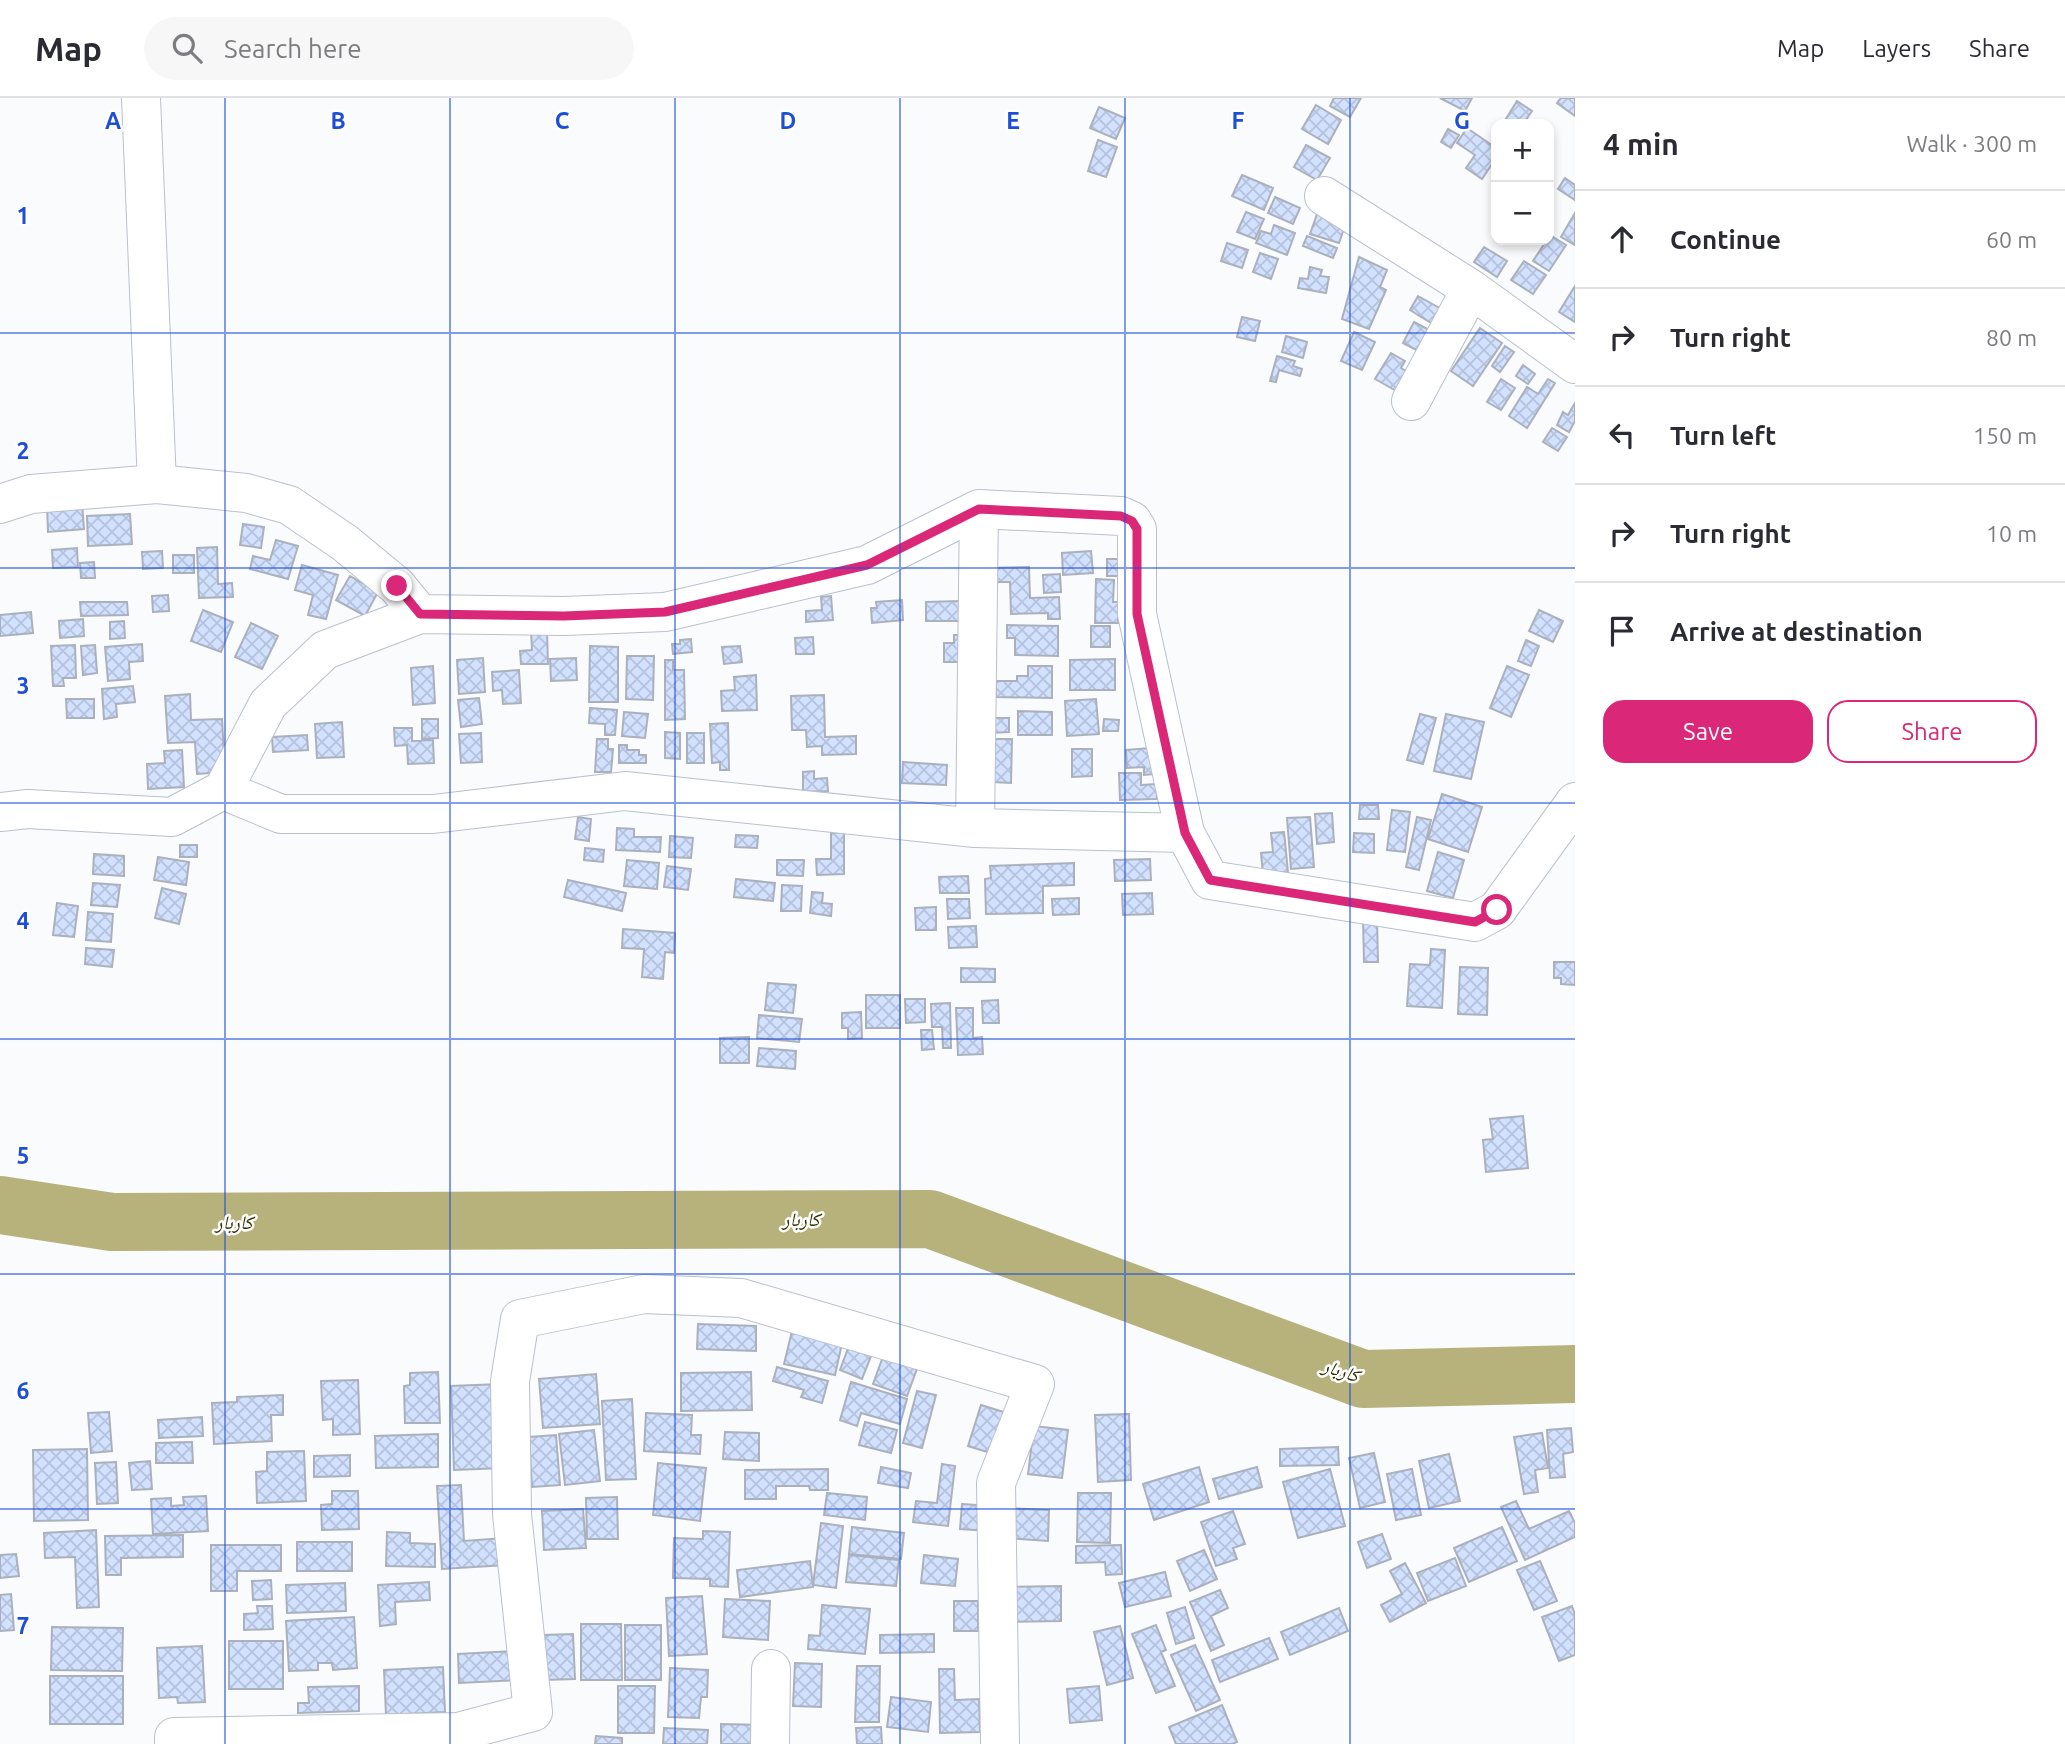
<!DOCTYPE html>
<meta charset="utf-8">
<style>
:root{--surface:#fff;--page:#f7f7f7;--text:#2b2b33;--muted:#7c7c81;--line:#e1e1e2;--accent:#db2777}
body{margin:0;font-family:Ubuntu,"Noto Naskh Arabic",sans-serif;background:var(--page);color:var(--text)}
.controls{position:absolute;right:21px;top:21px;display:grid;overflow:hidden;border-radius:14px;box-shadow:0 4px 10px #0003}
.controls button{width:63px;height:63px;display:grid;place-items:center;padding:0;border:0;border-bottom:2px solid var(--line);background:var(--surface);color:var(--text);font:35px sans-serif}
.stop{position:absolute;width:21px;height:21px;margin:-16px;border:5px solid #db2777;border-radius:50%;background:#fff}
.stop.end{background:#db2777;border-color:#fff;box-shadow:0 2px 7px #0008}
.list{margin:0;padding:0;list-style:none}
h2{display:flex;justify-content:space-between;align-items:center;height:91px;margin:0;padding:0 28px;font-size:30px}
h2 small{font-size:23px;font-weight:400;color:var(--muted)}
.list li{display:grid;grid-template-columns:46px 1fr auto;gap:21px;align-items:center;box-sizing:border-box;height:98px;padding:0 28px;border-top:2px solid var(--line)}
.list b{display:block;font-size:26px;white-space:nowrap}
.list em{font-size:23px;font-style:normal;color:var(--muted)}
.actions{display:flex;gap:14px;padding:21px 28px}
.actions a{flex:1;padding:16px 0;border:2px solid var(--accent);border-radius:21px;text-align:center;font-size:24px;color:var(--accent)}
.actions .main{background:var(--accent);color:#fff}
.icon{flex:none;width:38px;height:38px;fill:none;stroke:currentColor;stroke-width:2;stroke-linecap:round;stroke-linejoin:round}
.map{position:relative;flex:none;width:1575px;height:1646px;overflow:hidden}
header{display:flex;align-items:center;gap:42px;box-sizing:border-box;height:98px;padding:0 35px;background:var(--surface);border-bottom:2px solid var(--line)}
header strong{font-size:33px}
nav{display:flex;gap:38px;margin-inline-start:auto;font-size:24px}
.search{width:490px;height:63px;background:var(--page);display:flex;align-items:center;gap:18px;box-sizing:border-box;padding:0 24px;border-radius:38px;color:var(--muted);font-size:26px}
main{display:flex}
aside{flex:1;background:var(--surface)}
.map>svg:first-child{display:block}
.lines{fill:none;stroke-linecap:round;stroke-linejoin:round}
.river{stroke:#b7b27b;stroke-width:58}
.building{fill:url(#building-cross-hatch);stroke:#abb1bc;stroke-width:2}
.minor-casing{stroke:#bac0cc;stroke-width:40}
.minor{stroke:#fff;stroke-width:38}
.route{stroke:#db2777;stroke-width:9}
.grid{fill:none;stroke:#1d4ed8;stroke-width:2;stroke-opacity:0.55}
.labels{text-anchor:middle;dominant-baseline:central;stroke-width:5;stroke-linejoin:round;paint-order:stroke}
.water-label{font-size:19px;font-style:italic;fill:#342f01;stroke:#fff}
.grid-label{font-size:23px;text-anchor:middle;font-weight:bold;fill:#1d4ed8;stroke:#fff;stroke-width:5;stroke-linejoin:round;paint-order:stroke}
</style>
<header>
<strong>Map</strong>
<div class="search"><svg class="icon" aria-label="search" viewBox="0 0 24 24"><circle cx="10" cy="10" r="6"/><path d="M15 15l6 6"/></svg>Search here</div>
<nav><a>Map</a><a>Layers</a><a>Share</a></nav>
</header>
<main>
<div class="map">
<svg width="1575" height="1646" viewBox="0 0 1575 1646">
<defs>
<pattern id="building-cross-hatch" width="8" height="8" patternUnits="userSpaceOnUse" patternTransform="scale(1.75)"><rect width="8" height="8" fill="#d1e1ff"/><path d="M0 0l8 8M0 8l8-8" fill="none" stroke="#b4c2dc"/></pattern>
</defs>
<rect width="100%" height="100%" fill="#f9fbfd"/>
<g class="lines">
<!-- river -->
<path class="river" d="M0 1107 112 1124 930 1121 1363 1281 1575 1276"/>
</g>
<!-- building -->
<path class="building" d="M1334 0H1361L1350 19 1330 8Z
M1440 0H1472L1465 13Z
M1561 0H1575V18L1557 5Z
M1517 3 1532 13 1523 26H1508L1504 24Z
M1316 7 1341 22 1328 46 1302 31Z
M1099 9 1125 20 1116 41 1090 30Z
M1467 30 1496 50V60L1482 81 1466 70 1475 57 1457 45Z
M1448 31 1459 37 1451 50 1441 44Z
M1098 42 1117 49 1106 79 1088 73Z
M1306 47 1330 60 1317 82 1294 69Z
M1242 77 1273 90 1264 112 1232 98Z
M1565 80 1575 87V102L1558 91Z
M1275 99 1300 110 1293 126 1268 115Z
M1246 114 1264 121 1255 141 1237 134Z
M1575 115V147L1561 139Z
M1317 116 1346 125 1339 145 1310 136Z
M1274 127 1295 135 1287 157 1256 145 1261 133 1271 136Z
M1550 137 1566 147 1549 173 1533 163Z
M1307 138 1337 150 1333 160 1303 148Z
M1227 145 1248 152 1242 170 1221 163Z
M1484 149 1507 163 1497 179 1474 164Z
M1260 155 1278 161 1271 181 1253 174Z
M1359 159 1387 172 1380 189 1386 192 1369 231 1342 221Z
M1524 163 1546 177 1533 196 1511 182Z
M1310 169 1322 172 1320 178 1329 179 1326 195 1298 190 1300 180 1308 181Z
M1575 188V224L1559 214Z
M1418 198 1445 213 1436 228 1410 212Z
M1242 219 1260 223 1255 243 1237 239Z
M1414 224 1435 235 1424 256 1403 245Z
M1480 230 1502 245 1473 288 1451 273Z
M1354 234 1375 244 1362 272 1341 263Z
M1286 238 1307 244 1303 260 1282 254Z
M1505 248 1514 254 1500 274 1492 268Z
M1391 255 1405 263 1401 270 1411 276 1400 295 1375 281Z
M1277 258 1295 263 1293 268 1302 271 1300 278 1279 272 1276 284 1270 283Z
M1523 267 1535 276 1528 286 1516 278Z
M1501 281 1515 290 1501 312 1487 304Z
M1548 281 1555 285 1527 330 1509 318 1527 289 1538 296Z
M1575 305V323L1569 334 1557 327 1563 314 1568 317Z
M1552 330 1567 339 1558 353 1543 344Z
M82 405 84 431 48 434 47 408Z
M130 416 132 446 88 448 87 418Z
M243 426 264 429 261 450 240 447Z
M276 442 298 448 288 481 250 471 253 458 270 462Z
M217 449 218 486 232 485 233 499 199 500 197 450Z
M77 450 78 469 53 470 52 452Z
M162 453 163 470 143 471 142 454Z
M1091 453 1093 475 1063 477 1062 455Z
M173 457H194V475H173Z
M1107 461H1125L1130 478H1107Z
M94 464 95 480H81L80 465Z
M302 467 338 477 326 521 308 517 313 497 295 492Z
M1029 469 1030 500 1059 499 1060 521H1048V515L1011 516 1010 484H984V470Z
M1060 476 1061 494 1044 495 1043 477Z
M350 478 378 494 365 518 336 502Z
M1096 481 1114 482 1113 504H1119L1118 525H1095Z
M168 497 169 513 153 514 152 498Z
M831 498 833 522 806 524V513L822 512 821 499Z
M902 502 903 522 872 525 871 510H877L876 504Z
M960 503 961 523H926V504Z
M80 504H127L128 517 81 518Z
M203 512 233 524 221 554 191 543Z
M1539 512 1563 523 1553 544 1529 533Z
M31 514 33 535 0 538V517Z
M83 521 84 538 60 540 59 523Z
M124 523 125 540 110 541V524Z
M251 525 278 538 262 571 235 559Z
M1007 527 1058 528V558L1015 557V540H1007Z
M1091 528H1110V549H1091Z
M531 534H547L548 566H521L520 553 532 552Z
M954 537H961V564H944V545H954Z
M813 539 814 556H796L795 540Z
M691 541 692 554 673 556 672 546H680V542Z
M1526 542 1539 548 1531 568 1518 563Z
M142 546 143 563 129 564 130 581 108 583 105 549Z
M75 547 76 580H63L64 588H53L51 548Z
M95 547 97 575 83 577 81 548Z
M590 548 618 549V604H589Z
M740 548 742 564 724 566 722 549Z
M627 558H654L653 602 626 601Z
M483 560 485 594 459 596 457 562Z
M576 560 577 582 551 583 550 561Z
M1115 561V592H1070V562Z
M665 562H673V572H684L685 621 665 622Z
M433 568 435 605 413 607 411 570Z
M1028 568H1052V600L996 599V583H1017V578H1028Z
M1507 568 1529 577 1511 619 1490 610Z
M519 572 521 605 503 606 502 592 493 593 492 574Z
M756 577 757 612 722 613 721 593 735 592 734 579Z
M133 588 135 604 116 606 117 619 104 621 102 591Z
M190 596 191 622 222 621 225 674 197 676 195 644 168 645 165 598Z
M824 597 825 639 856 638V656L822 657V648L807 649 806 632H792L791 598Z
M479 600 482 626 461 629 458 602Z
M66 601H94V620H67Z
M1096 601 1099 636 1067 638 1065 603Z
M590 610 617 612 615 637H605V626L589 625Z
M1018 613 1052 614V637H1018Z
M624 614 648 616 645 640 622 638Z
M1420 616 1436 620 1423 666 1407 662Z
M1446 616 1484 624 1471 681 1434 673Z
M991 620H1009V634L991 635Z
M422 621H438V640L422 641Z
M1104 621 1119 622 1118 633H1103Z
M342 624 344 659 317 660 315 626Z
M728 625 729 672H720V664L712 665 710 626Z
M394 630H412V643L433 642 434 665 408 666 407 647 395 648Z
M665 634 680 635V661L665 660Z
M481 635 482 664 461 665 459 636Z
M687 635H704V665H687Z
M307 637 308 652 273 654 272 639Z
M597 641H608V651H613L611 674H595Z
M982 641H1012L1011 685 992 684Z
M619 647H627V652H639V657H646V665H619Z
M1151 650 1154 676 1144 677V669L1127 670 1126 652Z
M1072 651H1092V678L1072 679Z
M182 652 184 689 148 691 147 666 165 665 164 653Z
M903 664 947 667 946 687 902 685Z
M814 673V681L827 680 828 693 803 694V674Z
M1119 675H1141V687L1156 686 1157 701 1120 702Z
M1442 696 1482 709 1468 754 1428 741Z
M1360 707H1378L1379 721H1359Z
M1392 712 1410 714 1405 754 1387 752Z
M1332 715 1334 744 1317 746 1315 716Z
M578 719 591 721 589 743 575 741Z
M1310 719 1314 769 1291 771 1287 720Z
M1417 719 1431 722 1419 772 1406 769Z
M617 730 634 731V739H661L660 754 616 752Z
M844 734V776L817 777 816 761H831V735Z
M1284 734 1288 774 1263 776 1261 755 1273 754 1271 735Z
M1354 735 1374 736V755L1353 754Z
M736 737 758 738 757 750 735 749Z
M670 738 693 740 691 760 669 759Z
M180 747H197V759H180Z
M585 750 604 752 603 764 584 762Z
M1438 754 1464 762 1453 800 1427 793Z
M94 756 124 758V778L93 776Z
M158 759 189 764 186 787 154 782Z
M1150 761 1151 782 1115 783 1114 762Z
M627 762 659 765 657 791 624 788Z
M777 762H804L803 778 777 777Z
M1074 765V787L1043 788V815L986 816 985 781 991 780 990 768Z
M667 768 691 771 688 792 664 789Z
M968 778 969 795H940L939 779Z
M736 781 775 785 773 803 734 799Z
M568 782 626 795 622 813 564 799Z
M93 785 120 787 117 809 91 807Z
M782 787 802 788 801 813H781Z
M162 790 186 796 179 826 155 820Z
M812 794 823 795 822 805 832 806 831 818 810 815Z
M1152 795 1153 816 1123 817 1122 796Z
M1079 800V816L1053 817 1052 801Z
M947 801H969L970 820 948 821Z
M57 805 78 808 74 839 53 837Z
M936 809V832H916L915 810Z
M88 814 113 816 111 844 86 842Z
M1363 822H1377L1378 864H1364Z
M976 828 977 849 949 850 948 829Z
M623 831 675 835 674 855 665 854 663 881 642 879 644 851 622 850Z
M86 850 114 852 112 869 85 866Z
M1431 851 1445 852 1442 910 1407 908 1410 866 1430 867Z
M1554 864H1575V887L1561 886V880H1554Z
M1460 869 1488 870 1487 917 1458 916Z
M961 870 995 871V884H961Z
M768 885 796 887 793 915 765 912Z
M866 897H900V930H866Z
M905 901H925V924L906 925Z
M998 902 999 925H983L982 903Z
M950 905 951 950H943L942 929H932L931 906Z
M956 910H973V940L982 939 983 956 958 957Z
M861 914 862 940 848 941V930H842V915Z
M759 917 802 921 799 944 757 940Z
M921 932H932L934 951 922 952Z
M749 939V965H720V940Z
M759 950 796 953 795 971 757 968Z
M1523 1018 1528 1070 1486 1074 1483 1042 1493 1041 1490 1021Z
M698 1226 756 1228V1253L697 1251Z
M793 1229 843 1241 835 1277 784 1266Z
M850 1245 873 1253 862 1281 840 1272Z
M884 1256 918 1268 907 1298 873 1286Z
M777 1269 828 1283 822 1305 801 1299 804 1292 773 1283Z
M438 1274 440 1325H405L404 1288 410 1287V1275Z
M751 1274 752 1312 681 1313V1275Z
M596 1276 600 1326 543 1330 539 1281Z
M358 1282 360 1336 333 1337V1321L323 1322 321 1283Z
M851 1284 907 1301 900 1326 861 1315 857 1328 840 1322Z
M500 1286 503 1370 454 1372 451 1288Z
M917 1293 936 1297 922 1350 903 1345Z
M283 1297V1317H271L272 1343 214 1346 212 1305 237 1304V1299Z
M632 1301 636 1381 606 1382 602 1303Z
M981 1307 1010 1316 997 1357 968 1348Z
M109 1314 112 1353 91 1355 88 1315Z
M646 1315 692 1317 691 1337H701L700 1356 644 1353Z
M1129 1316 1131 1382 1098 1384 1095 1317Z
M202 1319 203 1338 159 1340 158 1322Z
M865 1324 897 1332 891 1355 859 1347Z
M1034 1328 1068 1332 1062 1380 1028 1376Z
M1571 1330 1573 1354 1563 1356 1565 1379 1550 1380 1547 1332Z
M594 1332 600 1383 565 1387 559 1336Z
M725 1334 759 1335V1363L723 1361Z
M1542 1335 1548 1370 1535 1372 1538 1394 1524 1396 1514 1339Z
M438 1336V1369L376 1370 375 1338Z
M556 1337 560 1387 532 1389 529 1339Z
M192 1344 193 1365H156V1345Z
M1338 1349 1339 1367 1280 1368V1351Z
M87 1351 88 1422 34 1423 33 1352Z
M304 1353 306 1403 257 1405 256 1374 267 1373V1354Z
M1374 1355 1385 1404 1360 1410 1349 1360Z
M1449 1356 1460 1403 1429 1410 1419 1363Z
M350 1357V1378L314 1379V1358Z
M150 1363 152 1391 132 1392 129 1365Z
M116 1364 118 1405 97 1406 95 1365Z
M658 1365 706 1370 700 1423 653 1417Z
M942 1366 955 1368 948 1428 913 1424 916 1403 937 1405Z
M881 1369 911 1375 908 1390 878 1385Z
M1199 1369 1209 1404 1154 1422 1143 1386Z
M1257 1369 1262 1389 1219 1401 1213 1381Z
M828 1371V1392H810L809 1388H776V1401H745V1372Z
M1330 1371 1345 1428 1298 1440 1283 1384Z
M1412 1371 1421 1417 1396 1422 1387 1376Z
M461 1387 464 1443 504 1440 506 1467 442 1471 437 1388Z
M332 1393H358L359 1431 322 1432 321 1407 332 1406Z
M827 1395 867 1399 865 1422 824 1417Z
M1078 1395H1111L1110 1445 1077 1444Z
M206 1398 208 1433 153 1436 151 1401 171 1400V1408L184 1407 183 1399Z
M617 1399 618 1441H587L586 1400Z
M1516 1403 1529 1431 1569 1413 1575 1425V1439L1525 1462 1501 1409Z
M962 1406 991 1408 989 1433 960 1431Z
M1007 1410 1049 1412 1048 1443 1005 1440Z
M583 1411 586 1450 544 1452 542 1413Z
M1233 1413 1245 1446 1233 1450 1237 1461 1216 1468 1201 1424Z
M821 1425 843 1428 836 1490 813 1487Z
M852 1429 904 1435 901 1461 849 1456Z
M1502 1429 1517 1463 1469 1484 1454 1450Z
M96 1432 99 1509 77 1510 75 1459 45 1460 44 1435Z
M703 1433 730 1434 728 1489 710 1488V1481L673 1480 674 1440 703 1441Z
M387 1434 410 1435V1445L435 1446V1469L386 1468Z
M1382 1436 1391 1461 1367 1470 1358 1444Z
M183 1437V1459L121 1460V1477H106L105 1438Z
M297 1444H352V1473H297Z
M211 1447H281V1473H237V1493H211Z
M1121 1447 1122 1476 1106 1477 1105 1464 1076 1465V1448Z
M1204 1452 1217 1481 1190 1493 1177 1463Z
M16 1456 19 1478 0 1480V1457Z
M849 1457 899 1462 896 1488 846 1484Z
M924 1457 958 1461 955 1488 921 1485Z
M1455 1460 1466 1488 1428 1503 1417 1475Z
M810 1463 813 1489 740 1499 737 1472Z
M1540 1463 1557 1503 1534 1512 1517 1472Z
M1405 1465 1426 1505 1390 1524 1381 1507 1402 1496 1390 1473Z
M1165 1474 1171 1498 1125 1509 1119 1485Z
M271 1482 272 1501 253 1502 252 1483Z
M429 1484 430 1502 395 1504 396 1526 380 1528 378 1487Z
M345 1485 346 1513 287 1515 286 1487Z
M1061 1488V1523L1009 1524 1008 1489Z
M1220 1492 1228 1510 1211 1518 1224 1547 1211 1553 1190 1504Z
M11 1496 14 1532 0 1533V1497Z
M702 1498 707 1556 669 1558 666 1500Z
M725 1501 770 1503 768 1542 723 1539Z
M954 1503H978V1533H954Z
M822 1507 870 1511 865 1556 808 1551 809 1537 820 1538Z
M257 1508H272L273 1531 244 1532V1516L258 1515Z
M1572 1508 1575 1517V1557L1559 1563 1542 1519Z
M1185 1509 1194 1540 1176 1546 1167 1515Z
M1339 1510 1348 1533 1290 1557 1281 1534Z
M354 1519 357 1570 333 1572 332 1565H318V1572L289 1573 286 1523Z
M581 1526H621L622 1582H581Z
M625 1527H661V1582H625Z
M1156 1527 1166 1552 1161 1554 1175 1588 1156 1595 1132 1536Z
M1120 1528 1133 1580 1107 1587 1094 1534Z
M52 1529 123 1530 122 1573 51 1572Z
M573 1536 575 1581 544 1582 543 1537Z
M934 1536V1554L880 1555V1537Z
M1269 1540 1278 1561 1220 1584 1212 1562Z
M229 1543H283V1591H229Z
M1195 1547 1220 1602 1196 1613 1171 1557Z
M202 1548 205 1604 178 1605 177 1599 159 1600 157 1550Z
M517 1553 519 1582 459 1585 458 1556Z
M795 1565 822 1566 821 1609 793 1608Z
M857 1568H880L879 1624H855Z
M443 1569 445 1614 386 1617 384 1572Z
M670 1570 708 1572 707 1599H701L699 1620 668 1619Z
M939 1571H954L955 1602 979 1601 980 1634 940 1635Z
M50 1578H123V1626H50Z
M359 1588V1613L298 1615V1605H309L308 1589Z
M618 1588H655L654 1635H618Z
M1099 1588 1102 1622 1070 1625 1067 1591Z
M891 1599 931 1604 928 1634 887 1629Z
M1222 1607 1237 1644 1232 1646H1176L1169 1629Z
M721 1626 765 1627V1646H721Z
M881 1629 882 1646H857L856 1630Z
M664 1630 708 1632 707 1646H663Z
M596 1638 622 1640V1646H595Z"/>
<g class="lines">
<!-- minor casing -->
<g class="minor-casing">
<path id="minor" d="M141 0 157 386
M1324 98 1471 191 1575 266
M1411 303 1471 191
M0 406 31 396 157 386 246 395 289 407 345 445 397 488 420 516
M223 692 268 606 325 552 420 516 564 518 665 514 867 467 979 411 1121 418 1132 423 1137 431V516L1185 735
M0 714 28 711 172 719 223 692 281 716H433L625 693 975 730 1185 735 1210 782 1475 824 1497 812 1575 704
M975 730 979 411
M174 1646V1639L458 1634 533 1614 512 1416 510 1283 520 1221 644 1196 741 1200 1035 1286 996 1385 1000 1646
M770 1646 771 1571"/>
</g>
<!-- minor -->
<use href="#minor" class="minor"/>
</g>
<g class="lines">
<!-- route -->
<path class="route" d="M397 488 420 516 564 518 665 514 867 467 979 411 1121 418 1132 423 1137 431V516L1185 735 1210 782 1475 824 1497 812"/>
</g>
<!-- grid -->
<path class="grid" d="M225 0V1646M450 0V1646M675 0V1646M900 0V1646M1125 0V1646M1350 0V1646M0 235H1575M0 470H1575M0 705H1575M0 941H1575M0 1176H1575M0 1411H1575"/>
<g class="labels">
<!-- water labels -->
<g class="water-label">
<text x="801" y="1121">کاربار</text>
<text x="234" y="1124">کاربار</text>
<text transform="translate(1341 1272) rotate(18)">کاربار</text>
</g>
</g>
<g class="grid-label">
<text x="113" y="31">A</text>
<text x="338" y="31">B</text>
<text x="562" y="31">C</text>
<text x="788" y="31">D</text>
<text x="1013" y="31">E</text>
<text x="1238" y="31">F</text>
<text x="1462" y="31">G</text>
<text x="23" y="126">1</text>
<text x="23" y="361">2</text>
<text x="23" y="596">3</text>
<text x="23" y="831">4</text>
<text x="23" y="1066">5</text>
<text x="23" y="1301">6</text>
<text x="23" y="1536">7</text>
</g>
</svg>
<div class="controls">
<button>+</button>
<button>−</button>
</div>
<div class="stop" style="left:1497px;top:812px"></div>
<div class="stop end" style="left:397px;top:488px"></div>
</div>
<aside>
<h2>4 min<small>Walk · 300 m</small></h2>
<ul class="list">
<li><svg class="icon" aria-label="ahead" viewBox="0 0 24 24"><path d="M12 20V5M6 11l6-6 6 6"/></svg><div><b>Continue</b></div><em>60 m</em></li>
<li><svg class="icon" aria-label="right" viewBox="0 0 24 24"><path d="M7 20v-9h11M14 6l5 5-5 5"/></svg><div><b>Turn right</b></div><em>80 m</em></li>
<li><svg class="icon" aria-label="left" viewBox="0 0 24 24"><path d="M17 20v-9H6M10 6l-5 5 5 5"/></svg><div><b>Turn left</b></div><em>150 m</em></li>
<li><svg class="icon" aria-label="right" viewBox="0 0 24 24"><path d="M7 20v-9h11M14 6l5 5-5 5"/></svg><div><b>Turn right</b></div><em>10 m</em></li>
<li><svg class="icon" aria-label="arrive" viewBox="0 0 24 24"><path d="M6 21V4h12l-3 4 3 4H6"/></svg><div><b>Arrive at destination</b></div></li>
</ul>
<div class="actions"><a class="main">Save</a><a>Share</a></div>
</aside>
</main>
